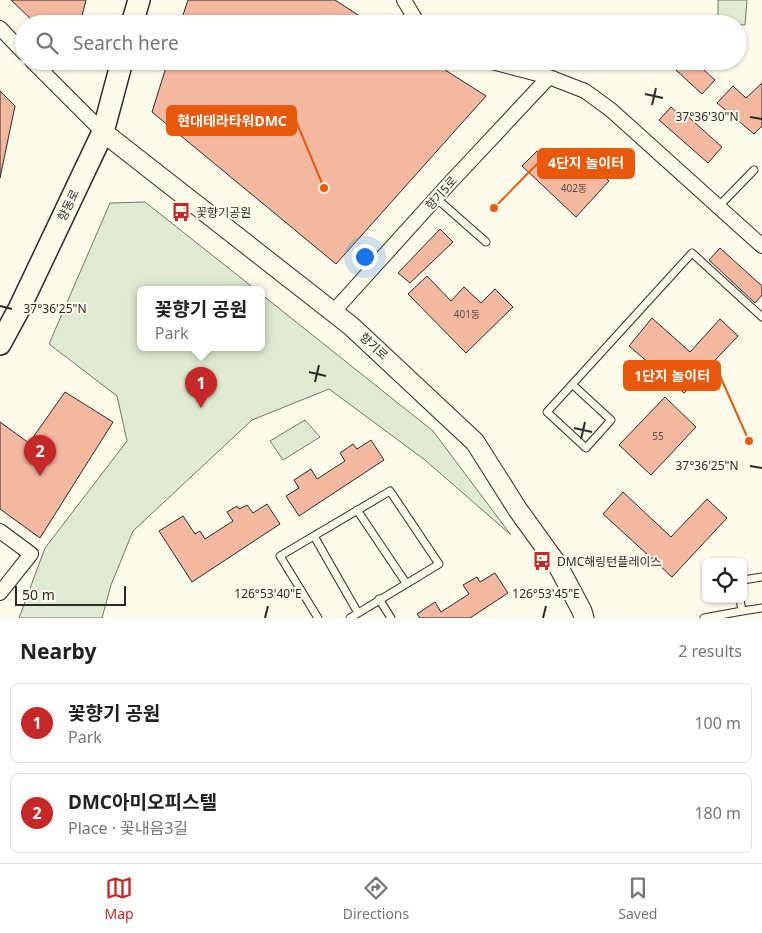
<!DOCTYPE html>
<meta charset="utf-8">
<style>
:root{--surface:#fff;--page:#f2f2f2;--text:#222;--muted:#767676;--line:#e0e0e0;--accent:#c62828}
body{margin:0;font-family:"Noto Sans","Noto Sans KR",sans-serif;background:var(--page);color:var(--text)}
.controls{position:absolute;right:15px;bottom:15px;display:grid;overflow:hidden;border-radius:8px;box-shadow:0 1px 4px #0004}
.controls button{width:45px;height:45px;display:grid;place-items:center;padding:0;border:0;border-bottom:1px solid var(--line);background:var(--surface);color:var(--text);font:25px sans-serif}
.scale{position:absolute;left:15px;bottom:12px;width:111px;box-sizing:border-box;padding-left:5px;border:2px solid #2b2b2b;border-top:0;font-size:14px;line-height:18px;white-space:nowrap;color:#2b2b2b;-webkit-text-stroke:4px #fdfbea;paint-order:stroke}
.you{position:absolute;left:364px;top:256px;width:18px;height:18px;margin:-12px;border:4px solid #fff;border-radius:50%;background:#1a73e8;box-shadow:0 0 0 8px #1a73e833}
.badge{display:grid;place-items:center;width:32px;height:32px;border-radius:50%;background:var(--accent);color:#fff;font-size:16px;font-weight:700}
.pin{position:absolute;translate:-50% -41px;filter:drop-shadow(0 1px 2px #0008)}
.pin::after{content:'';position:absolute;top:26px;width:18px;height:15px;background:inherit;clip-path:polygon(0 0,100% 0,50% 100%)}
.popup{position:absolute;left:137px;top:286px;width:128px;height:65px;box-sizing:border-box;display:grid;place-content:center;border-radius:8px;background:var(--surface);filter:drop-shadow(0 1px 4px #0005);font-size:16px;white-space:nowrap;color:var(--muted)}
.popup b{font-size:19px;color:var(--text)}
.popup::after{content:'';position:absolute;left:50%;top:100%;margin-left:-10px;border:10px solid transparent;border-top-color:var(--surface)}
.list{margin:0;padding:0;list-style:none}
h2{display:flex;justify-content:space-between;align-items:center;height:65px;margin:0;padding:0 20px;font-size:21px}
h2 small{font-size:16px;font-weight:400;color:var(--muted)}
.list li{display:grid;grid-template-columns:32px 1fr auto;gap:15px;align-items:center;box-sizing:border-box;height:80px;margin:0 10px 10px;padding:0 10px;border:1px solid var(--line);border-radius:8px}
.list b{display:block;font-size:19px;white-space:nowrap}
.list p{margin:0;font-size:16px;white-space:nowrap;color:var(--muted)}
.list em{font-size:16px;font-style:normal;color:var(--muted)}
.icon{flex:none;width:28px;height:28px;fill:none;stroke:currentColor;stroke-width:2;stroke-linecap:round;stroke-linejoin:round}
.map{position:relative;flex:none;width:762px;height:618px;overflow:hidden}
.search{position:absolute;background:var(--surface);box-shadow:0 1px 4px #0004;left:15px;right:15px;top:15px;height:55px;display:flex;align-items:center;gap:12px;box-sizing:border-box;padding:0 18px;border-radius:28px;color:var(--muted);font-size:19px}
.sheet{height:245px;background:var(--surface)}
nav{display:flex;justify-content:space-around;align-items:center;box-sizing:border-box;height:70px;border-top:1px solid var(--line);background:var(--surface);font-size:14px;color:var(--muted)}
nav a{display:grid;justify-items:center;gap:2px}
nav .on{color:var(--accent)}
.map>svg:first-child{display:block}
.green{fill:#deebd1;stroke:#74746e}
.building{fill:#f2b8a0;stroke:#2b2b2b}
.lines{fill:none;stroke-linecap:round;stroke-linejoin:round}
.service-casing{stroke:#2b2b2b;stroke-width:9}
.minor-casing{stroke:#2b2b2b;stroke-width:16}
.secondary-casing{stroke:#2b2b2b;stroke-width:21}
.primary-casing{stroke:#2b2b2b;stroke-width:24}
.service{stroke:#fdfbea;stroke-width:7}
.minor{stroke:#fdfbea;stroke-width:14}
.secondary{stroke:#fdfbea;stroke-width:19}
.primary{stroke:#fdfbea;stroke-width:21}
.ticks{fill:none;stroke:#2b2b2b;stroke-width:2}
.labels{text-anchor:middle;dominant-baseline:central;stroke-width:4;stroke-linejoin:round;paint-order:stroke}
.number-label{font-size:10px;fill:#5d4e48}
.street-label{font-size:12px;fill:#2b2b2b;stroke:#fdfbea}
.poi-label{font-size:12px;fill:#2b2b2b;stroke:#fdfbea;text-anchor:start}
.ticks-label{font-size:12px;text-anchor:middle;fill:#2b2b2b;stroke:#fdfbea;stroke-width:4;stroke-linejoin:round;paint-order:stroke}
.leader{fill:none;stroke:#e8590c;stroke-width:2}
.callout-dot{fill:#e8590c;stroke:#fdfbea;stroke-width:2}
.callout{fill:#e8590c;stroke:#e8590c;stroke-width:2}
.callout-label{font-size:14px;text-anchor:middle;font-weight:bold;fill:#fff}
</style>
<div class="map">
<svg width="762" height="618" viewBox="0 0 762 618">
<rect width="100%" height="100%" fill="#fdfbea"/>
<!-- green -->
<path class="green" d="M718 0H747L745 25 718 24Z
M145 202 255 289H141V347H261V294L433 431 511 535 425 460 329 389 252 420 133 531 111 585 102 618H19L45 548 127 441 117 396 49 344 110 203Z
M305 420 320 437 283 460 270 441Z"/>
<!-- building -->
<path class="building" d="M11 0H86L80 24H36Z
M188 0H335L372 24H180Z
M168 61H431L486 96 336 264 152 112Z
M666 61H694L715 80 702 94Z
M762 83V126L754 134 717 103 733 86 746 98Z
M0 91 15 106 0 178Z
M671 107 680 115 683 112 722 147 708 163 659 120Z
M537 151 552 166 564 153 588 176 595 169 609 181 576 217 522 166Z
M440 229 453 242 410 283 398 273Z
M720 248 762 286V295L755 303 709 260Z
M427 276 451 301 464 287 481 303 495 289 513 307 466 353 408 294Z
M652 318 690 352 720 319 738 336 684 393 629 346Z
M65 392 113 422 40 538 0 509V422L29 443Z
M665 397 696 427 651 475 619 445Z
M371 440 384 460 299 516 286 496 299 488 294 480 311 469 317 479 345 461 340 453 353 444 357 449Z
M623 492 671 537 707 499 727 518 672 577 603 514Z
M267 504 280 524 192 582 159 531 183 516 195 534 200 531 205 539 233 521 227 512 237 506 239 509 247 505 253 513Z
M495 573 508 593 470 618H420L417 614 435 602 441 612 469 594 463 585 477 577 480 582Z"/>
<g class="lines">
<!-- service casing -->
<g class="service-casing">
<path id="service" d="M436 198 486 242
M718 207 754 170
M573 385 611 420 586 448 547 412 692 253 762 317
M357 510 406 583
M314 536 358 613
M743 580 762 577
M379 599 391 618
M742 611 762 608
M318 618 280 556 390 491 439 564 350 618
M704 618 742 611 740 599"/>
</g>
<!-- minor casing -->
<g class="minor-casing">
<path id="minor" d="M404 0 418 24
M0 28 24 53
M32 61 103 132
M488 61 549 77 585 91 611 110 762 246
M334 311 447 186 549 77
M0 531 31 554 0 593"/>
</g>
<!-- secondary casing -->
<g class="secondary-casing">
<path id="secondary" d="M103 132 351 326 475 442 518 510 557 564 582 611 584 618"/>
</g>
<!-- primary casing -->
<g class="primary-casing">
<path id="primary" d="M132 24 139 0
M0 344 19 309 103 132 122 61"/>
</g>
<!-- service -->
<use href="#service" class="service"/>
<!-- minor -->
<use href="#minor" class="minor"/>
<!-- secondary -->
<use href="#secondary" class="secondary"/>
<!-- primary -->
<use href="#primary" class="primary"/>
</g>
<!-- ticks -->
<path class="ticks" d="M645 94 663 98M652 105 656 88M750 117 762 119M0 306 12 309M309 372 326 376M315 382 319 365M574 428 592 432M581 439 585 422M750 466 762 468M265 618 268 606M543 618 546 606"/>
<!-- icons -->
<defs>
<g id="bus-bare" transform="scale(1.5)"><path d="M-5-6H5V4H4V6H2V4H-2V6H-4V4H-5ZM-3.5-4V0h7V-4ZM-3.5 1.2v1.5H-2V1.2ZM2 1.2v1.5H3.5V1.2Z" fill="#c62828" stroke="#fdfbea" stroke-width="2.5" paint-order="stroke"/></g>
</defs>
<g fill-rule="evenodd">
<use href="#bus-bare" x="181" y="212"/>
<use href="#bus-bare" x="542" y="561"/>
</g>
<g class="labels">
<!-- number labels -->
<g class="number-label">
<text x="574" y="188">402동</text>
<text x="467" y="314">401동</text>
<text x="658" y="436">55</text>
</g>
<!-- street labels -->
<g class="street-label">
<text transform="translate(441 193) rotate(-48)">향기5로</text>
<text transform="translate(68 205) rotate(-65)">향동로</text>
<text transform="translate(374 346) rotate(42)">향기로</text>
</g>
<!-- poi labels -->
<g class="poi-label">
<text x="196" y="212">꽃향기공원</text>
<text x="557" y="561">DMC해링턴플레이스</text>
</g>
</g>
<g class="ticks-label">
<text x="707" y="121">37°36'30"N</text>
<text x="55" y="313">37°36'25"N</text>
<text x="707" y="470">37°36'25"N</text>
<text x="268" y="598">126°53'40"E</text>
<text x="546" y="598">126°53'45"E</text>
</g>
<!-- callouts -->
<path class="leader" d="M324 188L296 121M494 208L538 163M749 441L720 376"/>
<g class="callout-dot">
<circle cx="324" cy="188" r="5"/>
<circle cx="494" cy="208" r="5"/>
<circle cx="749" cy="441" r="5"/>
</g>
<g class="callout">
<rect x="167" y="106" width="129" height="29" rx="5"/>
<rect x="538" y="149" width="96" height="29" rx="5"/>
<rect x="624" y="361" width="96" height="29" rx="5"/>
</g>
<g class="callout-label">
<text x="232" y="126">현대테라타워DMC</text>
<text x="586" y="168">4단지 놀이터</text>
<text x="672" y="381">1단지 놀이터</text>
</g>
</svg>
<div class="controls">
<button><svg class="icon" aria-label="locate" viewBox="0 0 24 24"><circle cx="12" cy="12" r="6"/><path d="M12 2v4M12 18v4M2 12h4M18 12h4"/></svg></button>
</div>
<div class="scale">50 m</div>
<div class="you"></div>
<div class="pin badge" style="left:201px;top:408px">1</div>
<div class="popup"><b>꽃향기 공원</b>Park</div>
<div class="pin badge" style="left:40px;top:476px">2</div>
<div class="search"><svg class="icon" aria-label="search" viewBox="0 0 24 24"><circle cx="10" cy="10" r="6"/><path d="M15 15l6 6"/></svg>Search here</div>
</div>
<section class="sheet">
<h2>Nearby<small>2 results</small></h2>
<ul class="list">
<li><span class="badge">1</span><div><b>꽃향기 공원</b><p>Park</p></div><em>100 m</em></li>
<li><span class="badge">2</span><div><b>DMC아미오피스텔</b><p>Place · 꽃내음3길</p></div><em>180 m</em></li>
</ul>
</section>
<nav>
<a class="on"><svg class="icon" aria-label="map" viewBox="0 0 24 24"><path d="M3 6l6-2 6 2 6-2v14l-6 2-6-2-6 2zM9 4v14M15 6v14"/></svg>Map</a>
<a><svg class="icon" aria-label="directions" viewBox="0 0 24 24"><path d="M12 3l9 9-9 9-9-9zM9 14v-3h6M13 9l2 2-2 2"/></svg>Directions</a>
<a><svg class="icon" aria-label="saved" viewBox="0 0 24 24"><path d="M7 4h10v16l-5-4-5 4z"/></svg>Saved</a>
</nav>
